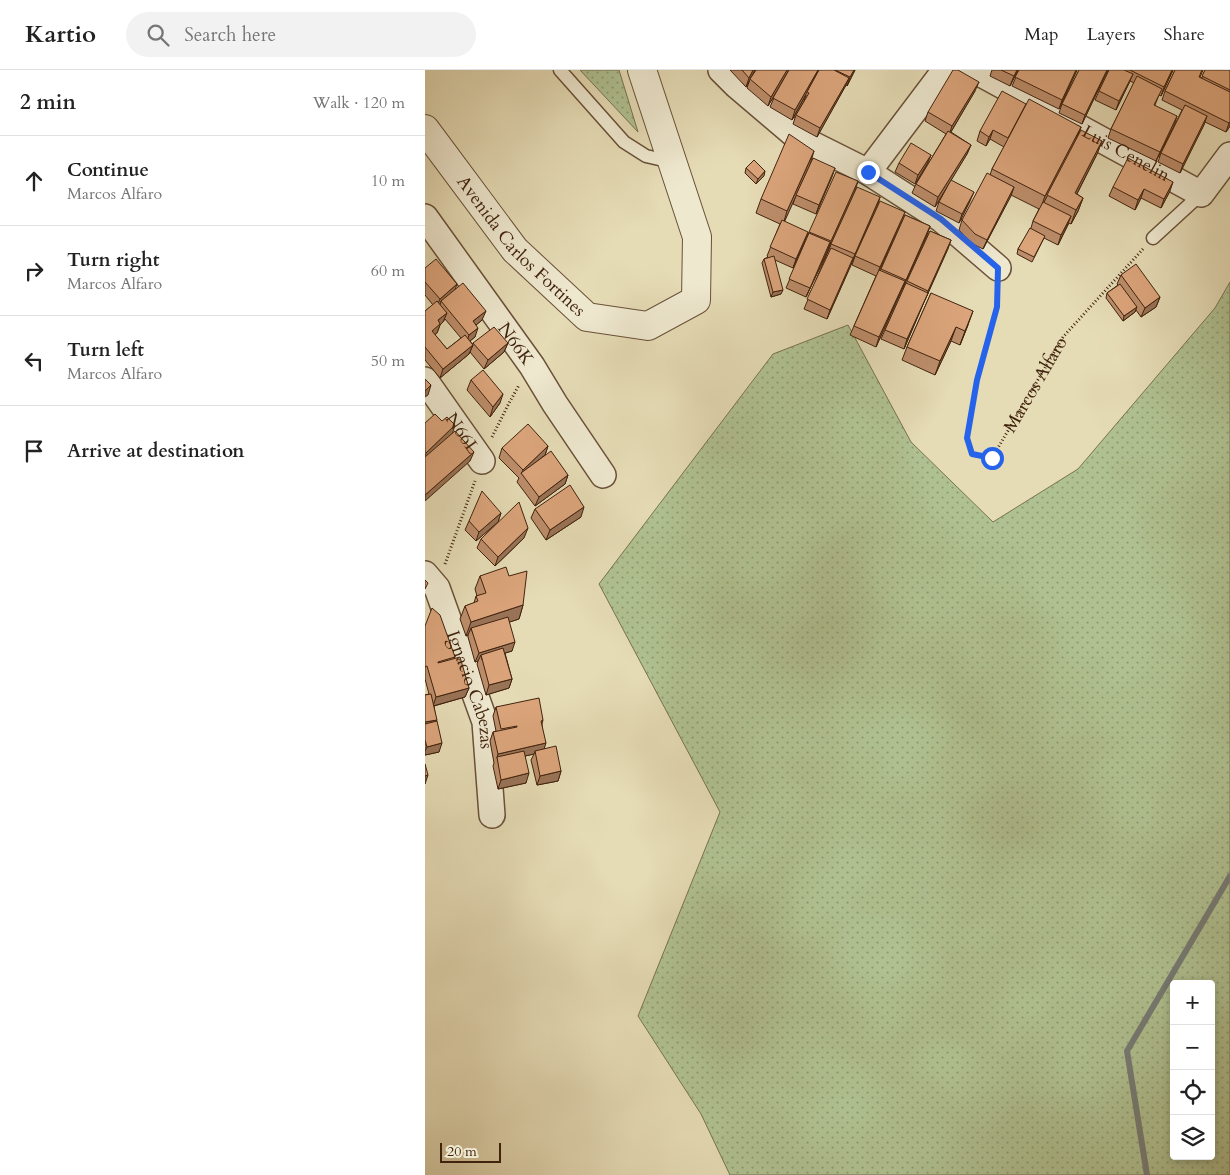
<!DOCTYPE html>
<meta charset="utf-8">
<style>
:root{--surface:#fff;--page:#f2f2f2;--text:#222;--muted:#767676;--line:#e0e0e0}
body{margin:0;font-family:Cardo,serif;background:var(--page);color:var(--text)}
.controls{position:absolute;right:15px;bottom:15px;display:grid;overflow:hidden;border-radius:5px;box-shadow:0 2px 8px #0003}
.controls button{width:45px;height:45px;display:grid;place-items:center;padding:0;border:0;border-bottom:1px solid var(--line);background:var(--surface);color:var(--text);font:25px sans-serif}
.scale{position:absolute;left:15px;bottom:12px;width:61px;box-sizing:border-box;padding-left:5px;border:2px solid #41230e;border-top:0;font-size:14px;line-height:18px;white-space:nowrap;color:#41230e;-webkit-text-stroke:4px #eee8cf;paint-order:stroke}
.stop{position:absolute;width:15px;height:15px;margin:-11px;border:4px solid #2563eb;border-radius:50%;background:#fff}
.stop.end{background:#2563eb;border-color:#fff;box-shadow:0 1px 5px #0008}
.list{margin:0;padding:0;list-style:none}
h2{display:flex;justify-content:space-between;align-items:center;height:65px;margin:0;padding:0 20px;font-size:21px}
h2 small{font-size:16px;font-weight:400;color:var(--muted)}
.list li{display:grid;grid-template-columns:32px 1fr auto;gap:15px;align-items:center;box-sizing:border-box;height:90px;padding:0 20px;border-top:1px solid var(--line)}
.list b{display:block;font-size:19px;white-space:nowrap}
.list p{margin:0;font-size:16px;white-space:nowrap;color:var(--muted)}
.list em{font-size:16px;font-style:normal;color:var(--muted)}
.icon{flex:none;width:28px;height:28px;fill:none;stroke:currentColor;stroke-width:2;stroke-linecap:round;stroke-linejoin:round}
.map{position:relative;flex:none;width:805px;height:1105px;overflow:hidden}
header{display:flex;align-items:center;gap:30px;box-sizing:border-box;height:70px;padding:0 25px;background:var(--surface);border-bottom:1px solid var(--line)}
header strong{font-size:24px}
nav{display:flex;gap:28px;margin-inline-start:auto;font-size:18px}
.search{width:350px;height:45px;background:var(--page);display:flex;align-items:center;gap:12px;box-sizing:border-box;padding:0 18px;border-radius:28px;color:var(--muted);font-size:19px}
main{display:flex}
aside{flex:1;background:var(--surface)}
.map>svg:first-child{display:block}
.grass{fill:url(#grass-dots);stroke:#787250;fill-rule:evenodd}
.lines{fill:none;stroke-linecap:round;stroke-linejoin:round}
.stream{stroke:#777c75;stroke-width:6}
.service-casing{stroke:#6a5138;stroke-width:15}
.minor-casing{stroke:#6a5138;stroke-width:28}
.tertiary-casing{stroke:#6a5138;stroke-width:30}
.path{stroke:#41230e;stroke-width:3;stroke-dasharray:1 2.5;stroke-linecap:butt}
.service{stroke:#eee8cf;stroke-width:12}
.minor{stroke:#eee8cf;stroke-width:25}
.tertiary{stroke:#eee8cf;stroke-width:28}
.wall{fill:#bc8d6a;stroke:#41230e;fill-rule:evenodd}
.shaded-wall{fill:#997356;stroke:#41230e}
.building{fill:#dba47b;stroke:#41230e}
.route{stroke:#2563eb;stroke-width:6}
.labels{text-anchor:middle;dominant-baseline:central;stroke-width:4.5;stroke-linejoin:round;paint-order:stroke}
.street-label{font-size:18px;fill:#41230e;stroke:#eee8cf}
</style>
<header>
<strong>Kartio</strong>
<div class="search"><svg class="icon" aria-label="search" viewBox="0 0 24 24"><circle cx="10" cy="10" r="6"/><path d="M15 15l6 6"/></svg>Search here</div>
<nav><a>Map</a><a>Layers</a><a>Share</a></nav>
</header>
<main>
<aside>
<h2>2 min<small>Walk · 120 m</small></h2>
<ul class="list">
<li><svg class="icon" aria-label="ahead" viewBox="0 0 24 24"><path d="M12 20V5M6 11l6-6 6 6"/></svg><div><b>Continue</b><p>Marcos Alfaro</p></div><em>10 m</em></li>
<li><svg class="icon" aria-label="right" viewBox="0 0 24 24"><path d="M7 20v-9h11M14 6l5 5-5 5"/></svg><div><b>Turn right</b><p>Marcos Alfaro</p></div><em>60 m</em></li>
<li><svg class="icon" aria-label="left" viewBox="0 0 24 24"><path d="M17 20v-9H6M10 6l-5 5 5 5"/></svg><div><b>Turn left</b><p>Marcos Alfaro</p></div><em>50 m</em></li>
<li><svg class="icon" aria-label="arrive" viewBox="0 0 24 24"><path d="M6 21V4h12l-3 4 3 4H6"/></svg><div><b>Arrive at destination</b></div></li>
</ul>
</aside>
<div class="map">
<svg width="805" height="1105" viewBox="0 0 805 1105">
<defs>
<pattern id="grass-dots" width="8" height="8" patternUnits="userSpaceOnUse" patternTransform="scale(1.25)"><rect width="8" height="8" fill="#b0c191"/><path d="M2 2h.1M6 6h.1" fill="none" stroke="#919c75" stroke-width="1.8" stroke-linecap="round"/></pattern>
</defs>
<rect width="100%" height="100%" fill="#e5dbb5"/>
<filter id="stains"><feTurbulence type="fractalNoise" baseFrequency=".004" numOctaves="4"/><feColorMatrix values="0 0 0 0 .2 0 0 0 0 .09 0 0 0 0 .02 0 0 0 .5 -.17"/></filter>
<radialGradient id="worn" r=".72"><stop offset=".6" stop-color="#630" stop-opacity="0"/><stop offset="1" stop-color="#630" stop-opacity=".3"/></radialGradient>
<!-- grass -->
<path class="grass" d="M155 0H194L213 62Z
M805 212V1105H305L276 1044 213 946 295 742 174 514 348 284 423 255 486 372 568 452 653 399 790 238ZM749 914H786V1086H749Z"/>
<g class="lines">
<!-- stream -->
<path class="stream" d="M722 1105 702 981 805 806"/>
<!-- service casing -->
<g class="service-casing">
<path id="service" d="M135 0 199 72 221 86 247 92
M728 168 776 124"/>
</g>
<!-- minor casing -->
<g class="minor-casing">
<g id="minor">
<path d="M296 0 311 15 371 66 443 102 516 149 573 198"/>
<path id="s2" d="M546 0 558 5 776 124 805 85"/>
<path d="M443 102 520 0"/>
<path id="s3" d="M0 147 107 296 130 334 178 405"/>
<path id="s4" d="M0 310 57 391"/>
<path id="s5" d="M0 504 12 518 60 652 67 745"/>
</g>
</g>
<!-- tertiary casing -->
<g class="tertiary-casing">
<g id="tertiary">
<path id="s6" d="M0 59 90 180 162 247 223 256 271 230 272 167 217 0"/>
</g>
</g>
<!-- path -->
<g class="path">
<path id="s1" d="M573 219 572 237 552 310 542 368 547 384 567 388 638 267 718 179"/>
<path d="M67 367 82 337 94 315"/>
<path d="M20 494 50 411"/>
</g>
<!-- service -->
<use href="#service" class="service"/>
<!-- minor -->
<use href="#minor" class="minor"/>
<!-- tertiary -->
<use href="#tertiary" class="tertiary"/>
</g>
<!-- wall -->
<path class="wall" d="M305 0H330L321 17Z
M331 0H430L422 16 421 15 392 67 368 54 371 45 379 31 381 25 367 50 345 37 351 23 343 36 322 18 325 9Z
M567 0H593L585 16 565 6Z
M594 0H652L634 39 587 16Z
M654 0H748L736 26 734 25 730 35 749 56 731 91 683 68 686 59 709 13 705 11 691 40 670 30 674 21 684 1 682 0 657 54 634 43 637 34Z
M750 0H778L775 7 777 8 780 0H805V56L801 62 780 52 755 103 733 92 736 83 757 40 737 30 740 21Z
M550 21 526 62 546 75 542 84 526 110 545 131 534 153 511 141 514 132 522 118 510 137 487 123 491 114 521 64 500 51 503 42Z
M601 34 656 57 653 67 677 71 672 84 652 124 658 128 653 141 646 154 644 153 633 175 619 168 607 192 592 184 593 179 606 158 608 151 614 139 586 125 558 179 546 173 534 160 537 150 565 105 567 99 579 77 565 69 561 76 552 71 555 61Z
M506 85 502 94 490 114 470 102 474 93Z
M385 95 359 151 380 171 368 198 350 190 356 224 346 227 337 193 339 189 343 187 342 186 355 154 331 143 336 129Z
M321 98 339 106 331 114 320 103Z
M410 98 391 144 368 134 371 125Z
M433 111 403 181 381 227 361 218 381 171 384 162Z
M688 117 745 121 736 138 716 128 710 140 684 126Z
M455 127 452 137 402 249 379 239 406 174Z
M480 145 505 156 502 165 451 277 425 265 451 206 427 195 430 186 476 151 454 200H455Z
M505 161 526 170 499 232 479 279 456 269 460 260Z
M0 198 30 220 57 250 51 255 50 267 45 271 48 275 44 284 15 308 0 290V241L8 235 0 225ZM20 249 36 268 22 279 10 265 12 263 15 255 18 252Z
M696 205 735 227 731 237 716 247 711 240 710 242 698 251 681 228 682 223 693 215 692 214Z
M506 223 543 255 535 275 526 271 510 305 477 290 482 277Z
M48 273H83L79 282 59 299 45 282Z
M46 310 75 333 65 347 42 320Z
M123 376 120 385 143 405 140 414 110 436 92 412 94 408 74 388 77 378Z
M110 439 156 447 121 470 106 448Z
M76 443 73 452 51 471 40 460 44 451Z
M99 468 70 496 52 478 56 469Z
M55 506H84L98 535 94 549 84 552 87 581 80 583 87 609 84 618 61 625 52 594 53 591 50 592 43 567V565L41 566 35 549 40 536 49 533 51 526H52L50 519Z
M0 556 30 587 29 588 44 618 40 627 9 636 11 651 14 682 0 685V625L4 624 0 609Z
M71 637 118 650 117 654 119 679 136 701 133 711 112 715 106 690 109 684 100 686 101 713 73 719 68 696 69 693 65 671 68 662 71 661 68 646Z"/>
<!-- shaded-wall -->
<path class="shaded-wall" d="M328 0H330L321 17 324 8Z
M362 0H364L343 36 346 27Z
M393 0H394L367 50 370 40Z
M429 0H430L422 16 425 7Z
M592 0H593L585 16 589 6Z
M651 0H652L634 39 637 30Z
M683 0 680 6 657 54 660 45Z
M747 0H748L736 26 739 17Z
M708 4 704 13 691 40 694 31Z
M424 8 420 17 392 67 395 58Z
M554 12 550 21 524 65 527 56Z
M752 46 749 56 731 91 735 82Z
M782 46 779 55 755 103 758 94Z
M805 52V56L801 62 804 53Z
M656 57 651 70 615 140 620 126Z
M568 60 565 69 561 76 564 67Z
M677 71 672 84 645 137 650 123Z
M546 75 542 84 510 137 513 127Z
M389 81 385 95 358 155 362 141Z
M506 85 502 94 490 114 493 105Z
M410 98 407 107 391 144 394 135Z
M340 101 339 106 331 114 333 109Z
M433 111 430 121 403 181 406 171Z
M748 112 745 121 736 138 739 129Z
M589 117 586 126 558 179 562 170Z
M719 119 716 128 710 140 713 130Z
M549 122 545 131 534 153 537 144Z
M455 127 452 137 426 194 430 184Z
M658 128 653 141 646 154 651 140Z
M480 142 476 151 452 206 455 197Z
M646 146 642 156 633 175 636 165Z
M505 156 502 165 477 219Z
M383 162 380 171 368 198 371 189Z
M526 170 523 179 500 230 503 221Z
M405 172 402 182 381 227 385 218Z
M428 188 425 197 402 249 405 240Z
M480 211 476 220 451 277 454 267Z
M32 214 29 223 16 231 15 235 11 238 15 229Z
M358 220 356 224 346 227 348 222Z
M503 223 499 232 479 279 482 269Z
M735 227 731 237 716 247 720 238Z
M712 237 710 242 698 251 699 246Z
M61 241 57 250 44 261 48 251Z
M548 241 543 255 535 275 540 261Z
M22 243 18 252 15 255 12 263 3 270 7 261 13 250Z
M531 257 526 271 510 305 515 291Z
M53 258 50 267 41 274 44 265Z
M83 273 79 282 59 299 63 290Z
M48 275 44 284 15 308 18 299Z
M6 315 3 325 0 327V321Z
M78 324 75 333 65 347 68 337Z
M30 355 27 365 0 390V386L1 383Z
M123 376 120 385 96 404 98 400Z
M49 382 45 391 0 431V425Z
M143 405 140 414 110 436 114 427Z
M159 437 156 447 121 470 125 460Z
M76 443 73 452 51 471 54 462Z
M103 458 99 468 70 496 73 487Z
M98 535 94 549 48 564 46 558 43 565 41 566 46 552Z
M90 572 87 581 57 590 56 585 53 591 50 592 54 583Z
M87 609 84 618 61 625 64 615Z
M44 618 40 627 8 636 11 627Z
M12 650 9 659 0 661V652Z
M17 673 14 682 0 685V681L2 677Z
M121 673 118 682 110 681 109 684 73 692 72 687 73 684Z
M136 701 133 711 112 715 115 706Z
M104 703 101 713 73 719 76 710Z
M3 705 0 714V706Z"/>
<!-- building -->
<path class="building" d="M317 0H328L324 8Z
M331 0H362L346 27 325 9Z
M364 0H393L370 40 348 28Z
M394 0H409L424 8 395 58 371 45 384 23 382 22Z
M410 0H429L425 7Z
M528 0H533L554 12 527 56 503 42Z
M576 0H592L589 6Z
M594 0H651L637 30 590 7Z
M654 0H682L660 45 637 34Z
M684 0H699L708 4 694 31 674 21Z
M705 0H747L739 17Z
M750 0H777L774 7 805 22V52L804 53 740 21Z
M780 0H805V20L777 6Z
M712 6 737 19 729 35 752 46 735 82 686 59Z
M577 21 601 34 583 68 568 60 564 67 555 61Z
M604 29 656 57 620 126 567 99Z
M760 35 782 46 758 94 736 83Z
M656 60 677 71 650 123 658 128 651 140 622 125Z
M523 61 546 75 513 127 491 114Z
M364 64 389 81 362 141 336 129Z
M486 73 506 85 493 105 474 93Z
M388 88 410 98 394 135 371 125Z
M703 88 748 112 739 129 719 119 713 130 688 117Z
M329 90 340 101 333 109 321 98Z
M411 102 433 111 406 171 384 162Z
M562 103 589 117 562 170 550 164 537 150Z
M526 110 549 122 537 144 514 132Z
M432 117 455 127 430 184 406 174Z
M455 131 480 142 455 197 430 186Z
M618 132 646 146 636 165 608 151Z
M480 145 505 156 481 210 456 199Z
M357 150 383 162 371 189 345 177Z
M605 158 620 166 609 187 593 179Z
M505 161 526 170 503 221 482 211Z
M384 163 405 172 385 218 364 209Z
M406 178 428 188 405 240 382 229Z
M349 186 358 220 348 222 339 189Z
M11 189 32 214 15 229 0 212V198Z
M711 194 735 227 720 238 696 205Z
M454 200 480 211 454 267 429 256Z
M38 213 61 241 48 251 53 258 44 265 16 231Z
M481 213 503 223 482 269 460 260Z
M695 214 712 237 699 246 682 223Z
M506 223 548 241 540 261 531 257 515 291 482 277Z
M12 231 22 243 13 250 15 254 7 261 22 279 40 265 48 275 18 299 0 277V241Z
M69 257 83 273 63 290 48 273Z
M58 300 78 324 68 337 46 310Z
M0 309 6 315 0 321Z
M10 344 17 351 22 347 30 355 1 383 0 381V353Z
M103 354 123 376 98 400 77 378Z
M30 361 49 382 0 425V387Z
M126 381 143 405 114 427 96 403Z
M145 415 159 437 125 460 110 439Z
M57 421 76 443 54 462 44 451Z
M94 432 103 458 73 487 56 469Z
M81 497 84 506 102 501 98 535 46 552 40 536 53 531 51 526 61 523 55 506Z
M0 510 3 513 0 519Z
M7 538 15 545 30 587 13 592V593L35 587 44 618 11 627 2 596 0 597V556Z
M83 547 90 572 54 583 46 558Z
M78 578 87 609 64 615 56 585Z
M6 624 12 650 0 652V625Z
M114 628 118 650 116 651 121 673 73 684 68 662 92 657V656L76 659 71 637Z
M12 651 17 673 2 677 0 670V654Z
M131 676 136 701 115 706 110 681Z
M99 681 104 703 76 710 72 687Z
M0 694 3 705 0 706Z"/>
<g class="lines">
<!-- route -->
<path class="route" d="M443 102 516 149 573 198 572 237 552 310 542 368 547 384 567 388"/>
</g>
<g class="labels">
<!-- street labels -->
<g class="street-label">
<text stroke="none"><textPath href="#s2" startOffset="176">Luis Cenelin</textPath></text>
<text stroke="none"><textPath href="#s6" startOffset="152">Avenida Carlos Fortines</textPath></text>
<text stroke="none"><textPath href="#s3" startOffset="156">N66K</textPath></text>
<text stroke="none"><textPath href="#s1" startOffset="275">Marcos Alfaro</textPath></text>
<text stroke="none"><textPath href="#s4" startOffset="65">N66L</textPath></text>
<text stroke="none"><textPath href="#s5" startOffset="126">Ignacio Cabezas</textPath></text>
</g>
</g>
<rect width="100%" height="100%" filter="url(#stains)"/>
<rect width="100%" height="100%" fill="url(#worn)"/>
</svg>
<div class="controls">
<button>+</button>
<button>−</button>
<button><svg class="icon" aria-label="locate" viewBox="0 0 24 24"><circle cx="12" cy="12" r="6"/><path d="M12 2v4M12 18v4M2 12h4M18 12h4"/></svg></button>
<button><svg class="icon" aria-label="layers" viewBox="0 0 24 24"><path d="M12 4l9 5-9 5-9-5zM3 14l9 5 9-5"/></svg></button>
</div>
<div class="scale">20 m</div>
<div class="stop" style="left:567px;top:388px"></div>
<div class="stop end" style="left:443px;top:102px"></div>
</div>
</main>
